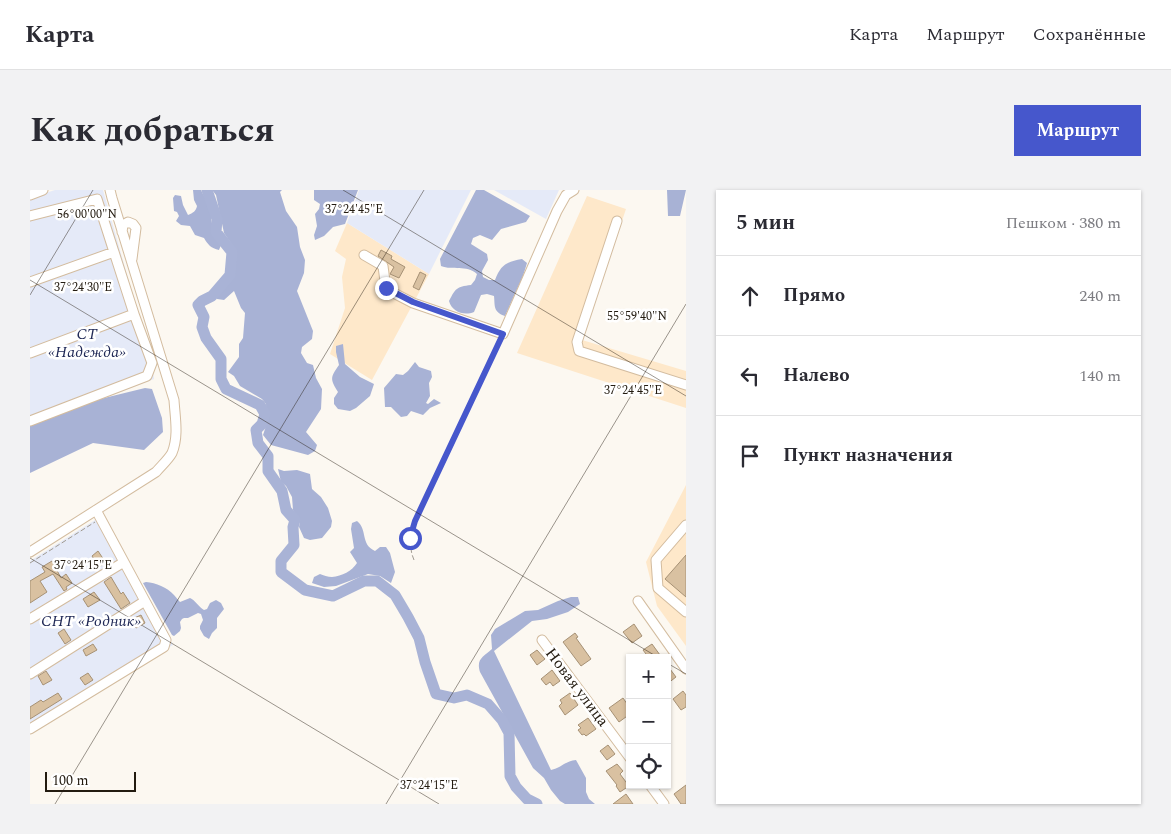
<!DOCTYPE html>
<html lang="ru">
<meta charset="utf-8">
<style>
:root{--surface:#fff;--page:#f2f2f3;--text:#2b2b33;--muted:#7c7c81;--line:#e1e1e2;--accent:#4657cc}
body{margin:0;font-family:Spectral,serif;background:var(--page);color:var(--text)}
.controls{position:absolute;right:15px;bottom:15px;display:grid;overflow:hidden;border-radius:0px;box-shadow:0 1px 4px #0004}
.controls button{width:45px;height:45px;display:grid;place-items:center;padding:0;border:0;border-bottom:1px solid var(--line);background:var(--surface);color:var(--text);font:25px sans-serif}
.scale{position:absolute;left:15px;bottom:12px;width:91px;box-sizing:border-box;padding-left:5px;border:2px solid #231b10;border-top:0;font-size:14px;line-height:18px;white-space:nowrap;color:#231b10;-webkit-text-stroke:4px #fff;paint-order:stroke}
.stop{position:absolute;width:15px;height:15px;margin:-11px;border:4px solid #4657cc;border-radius:50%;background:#fff}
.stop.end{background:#4657cc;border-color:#fff;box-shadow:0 1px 5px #0008}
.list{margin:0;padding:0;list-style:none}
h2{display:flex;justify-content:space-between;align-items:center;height:65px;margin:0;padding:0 20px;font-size:21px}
h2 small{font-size:16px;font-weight:400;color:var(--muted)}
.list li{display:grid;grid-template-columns:32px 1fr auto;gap:15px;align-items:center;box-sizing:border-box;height:80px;padding:0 20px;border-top:1px solid var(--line)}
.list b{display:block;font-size:19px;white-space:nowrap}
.list em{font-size:16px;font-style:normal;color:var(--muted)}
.icon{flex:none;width:28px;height:28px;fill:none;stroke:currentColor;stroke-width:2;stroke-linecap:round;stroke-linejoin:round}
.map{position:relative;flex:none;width:656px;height:614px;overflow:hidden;border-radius:0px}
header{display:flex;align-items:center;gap:30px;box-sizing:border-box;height:70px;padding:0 25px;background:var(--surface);border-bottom:1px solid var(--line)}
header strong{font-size:24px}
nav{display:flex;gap:28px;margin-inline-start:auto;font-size:18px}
.intro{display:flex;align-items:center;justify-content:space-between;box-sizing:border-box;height:120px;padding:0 30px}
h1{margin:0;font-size:35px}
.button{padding:12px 22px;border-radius:0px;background:var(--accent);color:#fff;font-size:18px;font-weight:700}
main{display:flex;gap:30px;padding:0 30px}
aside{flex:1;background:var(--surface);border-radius:0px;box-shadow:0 1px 4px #0004}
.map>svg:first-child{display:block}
.built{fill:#fee8ca}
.green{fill:#e5eaf8}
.forest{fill:#a8b2d5}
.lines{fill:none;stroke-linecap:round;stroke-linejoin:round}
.river{stroke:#a9b3d6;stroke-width:11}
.building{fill:#d9c1a1;stroke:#a69175}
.minor-casing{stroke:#d3bc9f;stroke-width:11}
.path{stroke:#a09a91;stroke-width:1;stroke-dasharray:5 2.5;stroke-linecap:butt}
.minor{stroke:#fff;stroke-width:9}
.route{stroke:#4657cc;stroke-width:6}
.ticks{fill:none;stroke:#231b10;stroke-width:1;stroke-opacity:0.45}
.labels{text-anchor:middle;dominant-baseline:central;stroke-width:5;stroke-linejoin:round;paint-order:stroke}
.park-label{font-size:16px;font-style:italic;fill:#212a57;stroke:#fff}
.street-label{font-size:16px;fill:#231b10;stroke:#fff}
.ticks-label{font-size:12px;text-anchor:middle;fill:#231b10;stroke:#fff;stroke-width:5;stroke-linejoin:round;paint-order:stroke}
</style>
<header>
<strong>Карта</strong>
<nav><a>Карта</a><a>Маршрут</a><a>Сохранённые</a></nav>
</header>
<div class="intro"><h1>Как добраться</h1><a class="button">Маршрут</a></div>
<main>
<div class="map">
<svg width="656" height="614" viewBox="0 0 656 614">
<rect width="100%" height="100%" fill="#fcf8f1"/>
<!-- built -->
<path class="built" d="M557 6 596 19 552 150 656 181V218L487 163Z
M317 33 399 84 342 190 300 164 315 118 312 87 316 69 305 61Z
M656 295V456L627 416 616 372Z"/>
<!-- green -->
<path class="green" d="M25 0H73L122 173 124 189 0 237V8Z
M329 0H441L399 84 317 33Z
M464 0H529L516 29Z
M73 325 143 455 0 544V371Z"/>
<!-- forest -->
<path class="forest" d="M163 0H171C174 7 181 16 181 23 182 29 180 31 183 35V42L191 55 189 60C181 58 178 55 174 48L165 45 160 36 151 35 146 31 149 26 147 22 144 21 143 8 145 5 151 6 153 15 158 25C163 23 166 21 167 16L164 10Z
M182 0H252L250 2 256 21 267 37 270 57 275 70 274 83 267 101 283 141 282 149 272 157 271 163 277 173 283 175 286 188 292 199 291 219 276 242 287 255 285 261 278 265 241 255 233 245 237 233 236 214 232 209 210 196 204 186 198 182 209 167V154L213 148 215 123 211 118 204 101 194 110 187 109V104L203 85 205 59 194 43 186 5Z
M284 0H328L315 34 303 37 294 46 285 50 284 45 287 36 285 24 289 19 290 14 284 10Z
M446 0H454L500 26 496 32 471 39 462 50 450 45 443 48 441 54 457 64 458 70 452 81 453 87 459 90H465C471 75 476 72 492 69L497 73 493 86 475 126C463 122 465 116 464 106L457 104 451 105 444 122C434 126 422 122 419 111 426 98 426 97 441 95L445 90 447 84C436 74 423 81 411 76L410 69Z
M637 0H656L650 26H638Z
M313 154 315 174 330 187 344 194 340 206 326 218 320 221 308 219 304 214V208L308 202C300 189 300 188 309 175L306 162V156Z
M385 172 389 177 401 181 402 187 399 193 400 206 396 213 398 214 404 209 411 213 400 218 393 225 381 221 377 226 371 227 361 217H355L354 198 366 184 373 185 378 181Z
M115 198 122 199 132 228 133 242 114 260 63 253 0 283V235L62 211Z
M248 279 254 281 267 280 280 284 282 299 291 307 298 318 302 331 301 337 292 348 280 350 274 348 269 337 270 331 263 320 262 307 256 296 251 292Z
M327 331C338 340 330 354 345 361L350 357H356L360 363 365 382 361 393 350 386 338 384 306 396 294 397 282 393 284 387 290 384C293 385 298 387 302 387 312 386 322 381 327 373L320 362 324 358 321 339 322 333Z
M116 392C126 393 137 397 144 405 146 407 148 410 150 412L160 408C165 410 169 417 174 420L177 419 180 413 186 410 191 413 194 419 187 428V438L182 443 179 449 174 446 170 439V436L173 430 171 424 168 423 158 428H154L152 429 150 432 151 438 150 441 144 446 142 445 113 393Z
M541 407H548L550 414 538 422 517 429 502 431 464 461 521 580C531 578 535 571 546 570L556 588V602L559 609 565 614H535L530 611 521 600 514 588 503 578 450 482C446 469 453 467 462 459L461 445 465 439 495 421 508 420 528 411Z"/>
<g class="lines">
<!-- river -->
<path class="river" d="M177 0 187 29 186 42 202 62 200 85 182 106 172 111 168 115 174 127 172 137 176 148 191 169V189L196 199 230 215 235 224 232 234 226 240 228 253 238 266V281L252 301 256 320 265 330 263 337 264 355 251 371V382L275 400 303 406 334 391H347L365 405 378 427 389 448 395 472 406 504 424 508 437 505 458 514 472 530 479 543 480 586 486 597 497 609 507 614"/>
</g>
<!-- building -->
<path class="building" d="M351 60 362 66 361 69 375 77 369 88 360 84 364 77 348 66Z
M390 82 396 85 389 100 383 97Z
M68 361 76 373 69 377 62 366Z
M656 365V407L635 389Z
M22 371 31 388 36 384 42 393 36 397 37 399 34 401 23 384 10 391 17 402 0 413V391L15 382 12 377Z
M81 387 91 404 93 402 100 413 91 419 74 392Z
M64 402 70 410 58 417 53 409Z
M111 425 115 433 106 438 102 429Z
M604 434 612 446 602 453 593 442Z
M34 439 41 450 35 454 28 443Z
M545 443 548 447 546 448 561 469 551 476 533 452Z
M63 454 67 460 56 466 53 460Z
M622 454 630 465 626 468H619L613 460Z
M507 460 515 469 507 475 500 465Z
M637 475 646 487 637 494Z
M522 480 530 491 523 496 520 492 516 495 511 489Z
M16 481 22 490 13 495 8 486Z
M58 483 63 490 55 495 50 488Z
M653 501 656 505V517L651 520 643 509Z
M28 503 32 509 0 529V517L11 510 13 512Z
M540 503 548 515 535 525 529 516 532 513 530 510Z
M593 508 600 518V524L589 532 579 518Z
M558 528 566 539 556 546 554 544 552 545 548 540 551 538 548 535Z
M578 555 585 564 577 570 570 561Z
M587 574 593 581 590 584 599 596 590 602 586 596 587 595 576 581Z
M656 595V614H651L644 604Z
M596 604 603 614H583Z"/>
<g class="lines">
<!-- minor casing -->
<g class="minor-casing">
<path id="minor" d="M0 5 13 0
M0 26 67 9 84 62 0 92
M587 31 547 152 549 161 656 195
M92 42 93 35 98 32 103 34 106 38 102 69
M334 65 353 76 356 99 383 113 473 144 527 21 536 5 544 0
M0 163 104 124 84 62
M0 231 117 186 122 173 104 124
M656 335 626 370 628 398 656 422
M0 362 126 282C131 276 138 270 142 263 149 246 145 227 144 210L82 8 80 0
M608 411 656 479
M0 429 94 372
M512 450 600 568
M0 484 115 411
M0 539 134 457 136 450 66 320
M620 595 634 614"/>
</g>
<!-- path -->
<path class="path" d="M384 370C378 356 381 344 385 331L470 151
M0 373 65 332"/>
<!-- minor -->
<use href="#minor" class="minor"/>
</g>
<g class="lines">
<!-- route -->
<path class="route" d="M356 98 383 112 473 144 385 331 380 348"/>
</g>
<!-- ticks -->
<path class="ticks" d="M313 0 656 206M0 90 629 468M0 105 63 0M0 368 409 614M637 473 656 484M25 614 394 0M356 614 656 114"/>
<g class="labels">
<!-- park labels -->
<g class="park-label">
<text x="57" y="144">СТ<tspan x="57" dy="18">«Надежда»</tspan></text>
<text x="61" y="431">СНТ «Родник»</text>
</g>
<!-- street labels -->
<g class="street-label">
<text transform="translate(547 497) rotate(53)">Новая улица</text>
</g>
</g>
<g class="ticks-label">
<text x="324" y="23">37°24'45"E</text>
<text x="57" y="28">56°00'00"N</text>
<text x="53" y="101">37°24'30"E</text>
<text x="607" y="130">55°59'40"N</text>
<text x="603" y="204">37°24'45"E</text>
<text x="53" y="379">37°24'15"E</text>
<text x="399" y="599">37°24'15"E</text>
</g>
</svg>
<div class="controls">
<button>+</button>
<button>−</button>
<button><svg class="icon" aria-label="locate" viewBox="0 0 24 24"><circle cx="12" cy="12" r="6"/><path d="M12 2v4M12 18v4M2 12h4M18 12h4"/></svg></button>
</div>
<div class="scale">100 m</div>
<div class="stop" style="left:380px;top:348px"></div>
<div class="stop end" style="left:356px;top:98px"></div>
</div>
<aside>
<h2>5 мин<small>Пешком · 380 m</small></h2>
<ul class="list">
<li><svg class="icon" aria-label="ahead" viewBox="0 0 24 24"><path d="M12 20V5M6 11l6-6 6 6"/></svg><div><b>Прямо</b></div><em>240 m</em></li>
<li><svg class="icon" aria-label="left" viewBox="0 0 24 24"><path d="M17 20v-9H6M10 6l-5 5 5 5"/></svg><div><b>Налево</b></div><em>140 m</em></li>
<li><svg class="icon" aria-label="arrive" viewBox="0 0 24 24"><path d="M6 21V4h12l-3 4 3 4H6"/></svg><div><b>Пункт назначения</b></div></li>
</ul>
</aside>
</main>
